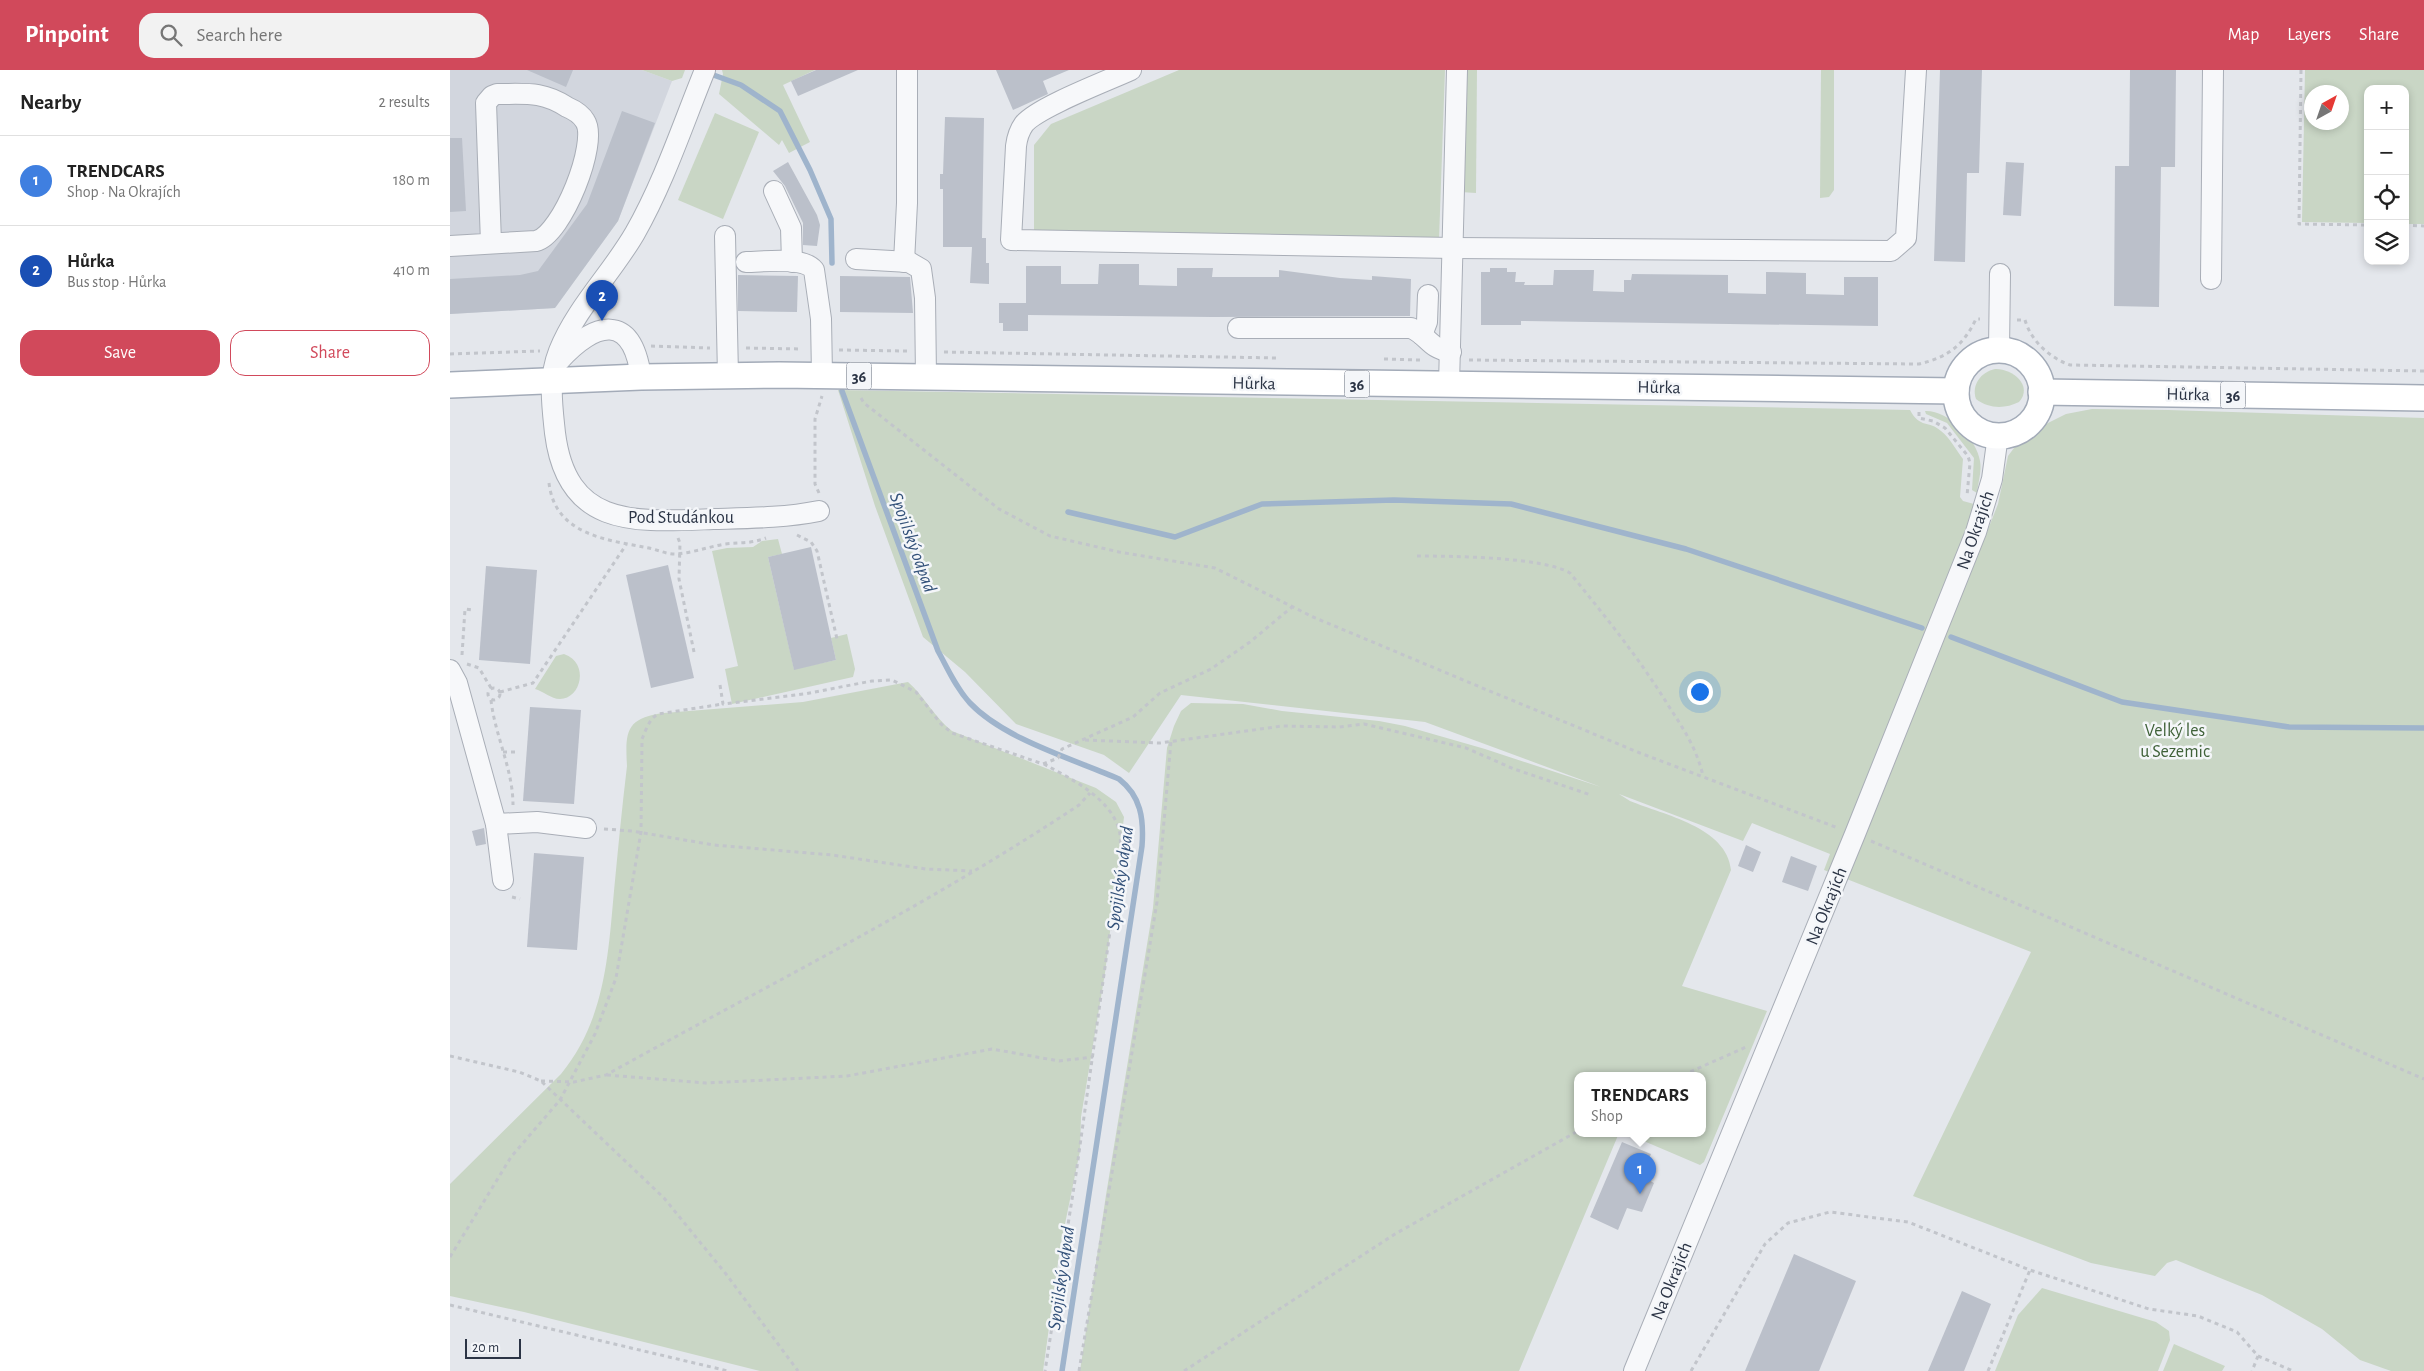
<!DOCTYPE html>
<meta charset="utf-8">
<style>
body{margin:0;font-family:"Alegreya Sans",sans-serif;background:#f2f2f2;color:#222}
.controls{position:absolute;right:15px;top:15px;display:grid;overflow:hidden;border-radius:10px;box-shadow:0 2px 8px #0003}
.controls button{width:45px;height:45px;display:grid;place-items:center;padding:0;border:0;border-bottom:1px solid #e0e0e0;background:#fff;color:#222;font:25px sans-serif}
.compass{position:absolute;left:1854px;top:15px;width:45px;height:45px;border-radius:50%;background:#fff;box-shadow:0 2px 8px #0003;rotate:40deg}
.scale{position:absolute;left:15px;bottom:12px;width:56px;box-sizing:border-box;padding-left:5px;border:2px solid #2b3445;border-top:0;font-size:14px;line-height:18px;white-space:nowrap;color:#2b3445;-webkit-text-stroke:4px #f4f6f9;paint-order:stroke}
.you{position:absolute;left:1249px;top:621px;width:18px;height:18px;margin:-12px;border:4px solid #fff;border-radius:50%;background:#1a73e8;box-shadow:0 0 0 8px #1a73e833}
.badge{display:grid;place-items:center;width:32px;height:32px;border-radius:50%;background:#d1495b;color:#fff;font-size:16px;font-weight:700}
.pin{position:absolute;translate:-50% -41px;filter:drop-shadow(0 1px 2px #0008)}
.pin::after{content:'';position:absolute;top:26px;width:18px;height:15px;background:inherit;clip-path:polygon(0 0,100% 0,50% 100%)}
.popup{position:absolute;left:1124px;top:1002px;width:132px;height:65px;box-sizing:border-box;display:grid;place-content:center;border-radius:10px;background:#fff;filter:drop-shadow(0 1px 4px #0005);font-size:16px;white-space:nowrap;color:#767676}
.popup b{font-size:19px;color:#222}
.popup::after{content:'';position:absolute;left:50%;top:100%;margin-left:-10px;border:10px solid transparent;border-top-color:#fff}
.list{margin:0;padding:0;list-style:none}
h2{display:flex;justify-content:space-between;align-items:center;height:65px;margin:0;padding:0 20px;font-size:21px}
h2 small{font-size:16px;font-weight:400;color:#767676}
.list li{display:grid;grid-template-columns:32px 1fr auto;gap:15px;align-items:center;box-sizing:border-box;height:90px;padding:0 20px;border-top:1px solid #e0e0e0}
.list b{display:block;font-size:19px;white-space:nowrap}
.list p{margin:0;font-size:16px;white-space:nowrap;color:#767676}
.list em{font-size:16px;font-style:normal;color:#767676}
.actions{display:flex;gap:10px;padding:15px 20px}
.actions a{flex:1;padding:11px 0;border:1px solid #d1495b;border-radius:15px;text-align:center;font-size:18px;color:#d1495b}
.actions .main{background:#d1495b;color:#fff}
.icon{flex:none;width:28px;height:28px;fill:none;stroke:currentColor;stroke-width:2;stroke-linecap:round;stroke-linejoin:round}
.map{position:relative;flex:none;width:1974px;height:1301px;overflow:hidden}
header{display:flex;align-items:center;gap:30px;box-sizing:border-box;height:70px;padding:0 25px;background:#d1495b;color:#fff}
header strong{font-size:24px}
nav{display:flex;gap:28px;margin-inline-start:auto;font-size:18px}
.search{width:350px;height:45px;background:#f2f2f2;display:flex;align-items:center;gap:12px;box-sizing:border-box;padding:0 18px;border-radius:15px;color:#767676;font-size:19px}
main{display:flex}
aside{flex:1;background:#fff}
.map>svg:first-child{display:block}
.built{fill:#d2d6de}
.green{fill:#c9d6c5;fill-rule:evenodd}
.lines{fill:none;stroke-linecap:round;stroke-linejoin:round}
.stream{stroke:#9fb4cc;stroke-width:5.5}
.building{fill:#bbc0ca}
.minor-casing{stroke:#a9aeb7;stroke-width:22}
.major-casing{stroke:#a3abb8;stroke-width:28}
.path{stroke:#c2c5cb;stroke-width:3;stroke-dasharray:4 4;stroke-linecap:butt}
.minor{stroke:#f7f8fa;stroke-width:20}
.major{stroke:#fff;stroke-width:25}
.labels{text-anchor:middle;stroke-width:5;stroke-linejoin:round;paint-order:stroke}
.shield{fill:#f4f6f9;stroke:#676e7b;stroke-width:1}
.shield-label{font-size:16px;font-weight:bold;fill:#2b3445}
.street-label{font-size:18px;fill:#2b3445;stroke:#f4f6f9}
.park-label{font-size:18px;fill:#3f6138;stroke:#f4f6f9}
.water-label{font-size:19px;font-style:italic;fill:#34527a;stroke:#f4f6f9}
</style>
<header>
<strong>Pinpoint</strong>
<div class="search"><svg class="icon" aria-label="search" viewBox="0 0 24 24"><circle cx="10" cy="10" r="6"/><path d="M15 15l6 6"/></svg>Search here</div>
<nav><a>Map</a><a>Layers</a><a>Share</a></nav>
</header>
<main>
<aside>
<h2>Nearby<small>2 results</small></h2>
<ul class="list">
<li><span class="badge" style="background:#3f7fe0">1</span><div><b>TRENDCARS</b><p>Shop · Na Okrajích</p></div><em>180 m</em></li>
<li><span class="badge" style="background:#1a4fb4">2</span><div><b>Hůrka</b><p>Bus stop · Hůrka</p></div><em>410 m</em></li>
</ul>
<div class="actions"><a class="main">Save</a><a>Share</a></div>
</aside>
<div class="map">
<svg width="1974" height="1301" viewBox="0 0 1974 1301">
<rect width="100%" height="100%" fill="#e4e7ec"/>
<path class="built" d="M0 0H192L222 11 168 151 105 238 0 244Z"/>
<g class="green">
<path d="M192 0H235L232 8 222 11Z"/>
<path d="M272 0H365L333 15 360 72 339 83 332 70 329 75 269 24 273 4Z"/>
<path d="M729 0H995L989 170 584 160V75L601 54Z"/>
<path d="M1012 0H1027L1026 123 1010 122Z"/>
<path d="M1371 0H1384V120L1379 127 1370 128Z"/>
<path d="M1855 0H1974V154H1955V19H1918V153L1852 152ZM1862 22H1892V52H1862Z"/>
<path d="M265 43 309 62 273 149 228 130Z"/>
<path d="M1545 299C1561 298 1584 315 1569 332 1555 339 1539 339 1526 329 1521 315 1531 302 1545 299Z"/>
<path d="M388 320 1460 340C1470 359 1479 350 1491 361 1500 368 1506 380 1513 389L1510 427 1513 431 1524 434 1503 504 1518 510 1548 434 1558 386 1564 378 1588 358 1616 344 1642 339 1718 340 1974 348V1301H1941L1910 1290 1872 1259 1812 1225 1726 1190 1717 1193 1705 1206 1641 1193 1463 1126 1581 882 1374 800 1380 784 1302 753 1293 771 1169 724 1180 731C1214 745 1277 757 1281 800L1232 916 1317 941 1254 1092 1250 1095 1175 1063H1252V1005H1128V1063H1169L1069 1301H630L656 1125 703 838 717 678 724 656 731 641 741 633 793 634 832 641 929 651 955 656 1035 679 1151 717 975 652 731 625 679 703 654 685 566 654 515 602 473 567 425 436Z"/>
<path d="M1475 341C1498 340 1527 369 1530 391 1532 401 1528 413 1527 423L1522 420 1524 388 1497 353 1476 344Z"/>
<path d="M328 469 332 484 318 487 344 599 386 590 381 568 397 564 405 599 403 607 282 634 275 599 288 596 262 481 277 478 303 477 312 471Z"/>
<path d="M114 584C140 593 131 629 110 629 101 629 93 621 85 619L106 586Z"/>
<path d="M458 612C475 627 484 647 502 661L646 718 666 732 674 747 655 903 631 1047 630 1081 610 1178 593 1301H310L74 1242 0 1226V1114L111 1004C155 950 158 887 164 821 168 779 172 737 177 696 175 661 176 648 214 643L353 632Z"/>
<path d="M1592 1218 1706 1252 1719 1261 1720 1270 1708 1301H1545L1568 1245Z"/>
<path d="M1724 1274 1775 1296 1772 1301H1713Z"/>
</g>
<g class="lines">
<g class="stream">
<path d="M258 3 291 15 330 41 360 100 381 149 382 193"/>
<path d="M392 321 488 581C498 599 506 618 520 633 554 669 623 689 669 709 691 726 694 749 692 776L612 1301"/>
<path d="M618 442 725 467 812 434 944 430 1061 434 1236 479 1472 558"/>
<path d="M1501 567 1672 632 1839 657 1974 658"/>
</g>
</g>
<g class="building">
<path d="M77 0H123L116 17Z"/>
<path d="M366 0H408L348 26 341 11Z"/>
<path d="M546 0H619L593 11 598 24 563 40Z"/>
<path d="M1490 0H1532L1529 103H1517L1515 192 1484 191Z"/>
<path d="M1680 0H1726L1725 97H1711L1709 237 1664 236 1665 96H1679Z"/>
<path d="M172 41 205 53 168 151 105 238 0 244V209L70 205 88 201 137 134Z"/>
<path d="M495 47 534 48 532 168H536V193H539V214L520 213 522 177H493V119H490V104H493Z"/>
<path d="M0 68H12L16 141 0 142Z"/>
<path d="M338 92 367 145 370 155 367 176 353 175V153L335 116 323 101Z"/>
<path d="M1556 92 1574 93 1571 146 1553 145Z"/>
<path d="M649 194H689V215L727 216V198H763L762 207H829V200L890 208 922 210V206L961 209 960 246 762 247 578 245V261H553V253H549V233H576V196H611V214H648Z"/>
<path d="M1040 198H1057V202H1066L1065 212H1075L1074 215H1103L1104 200H1144L1143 221 1174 222V210H1181L1182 204 1278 205V223L1316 224V202L1356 203V224L1394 225V207H1428V256L1071 251V255H1031V202H1040Z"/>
<path d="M288 205 348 206 347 242 288 241Z"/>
<path d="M390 206 460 207 463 243 390 242Z"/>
<path d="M361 477 386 590 344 600 318 487Z"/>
<path d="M218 495 244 608 201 618 176 505Z"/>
<path d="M36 496 87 500 80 594 29 590Z"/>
<path d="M80 637 131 640 124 734 73 731Z"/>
<path d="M34 758 36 774 26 776 22 761Z"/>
<path d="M1296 775 1311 782 1303 802 1288 796Z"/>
<path d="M84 783 134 787 127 880 77 877Z"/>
<path d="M1341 786 1367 796 1358 821 1332 812Z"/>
<path d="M1172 1072 1201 1084 1191 1106 1204 1113 1192 1142 1177 1138 1168 1160 1140 1147Z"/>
<path d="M1344 1184 1406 1211 1369 1301H1295Z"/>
<path d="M1512 1221 1541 1234 1514 1301H1478Z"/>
</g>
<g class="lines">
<defs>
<g id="minor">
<path d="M255 0C233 54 214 112 185 163 162 203 126 238 109 281 98 309 102 334 105 363 117 459 186 452 263 449 299 448 334 448 369 441"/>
<path d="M681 0C657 11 588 37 574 54 569 61 567 68 566 76L561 170 1003 178 1441 181 1456 168 1466 0"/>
<path d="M324 121 341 158 342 192"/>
<path d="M275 166 278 305"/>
<path d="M0 176 86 171C112 165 149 72 135 51 131 44 124 40 117 37 92 21 76 24 47 24L42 26 36 33 41 173"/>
<path d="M406 189 459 192 471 199 475 228 476 307"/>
<path d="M296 192C314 192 353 186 364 200L371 249 372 305"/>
<path d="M454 192 457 133V0"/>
<path d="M1761 209 1763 0"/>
<path d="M788 258H961C979 266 978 278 1001 282"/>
<path d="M972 265 977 252 978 225"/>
<path d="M1549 280 1550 204"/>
<path d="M109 291C145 251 182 242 191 307"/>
<path d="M999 315 1007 0"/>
<path d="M0 600 7 613 46 754 53 810"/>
<path d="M46 754 87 752 136 758"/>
<path d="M1184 1301 1405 764 1526 462 1542 409 1548 365"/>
</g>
<g id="major">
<circle cx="1549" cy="323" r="43"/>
<path d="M0 315 191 307 329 305 1506 321"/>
<path d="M1591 322 1974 328"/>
</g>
</defs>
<use href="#minor" class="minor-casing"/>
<use href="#major" class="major-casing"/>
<g class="path">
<path d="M1851 0 1849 154 1918 155"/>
<path d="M1955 155 1974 156"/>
<path d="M1567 250H1575C1581 271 1600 288 1620 295L1974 301"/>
<path d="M201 276 260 278"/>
<path d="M296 278 352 279"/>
<path d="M389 280 457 281"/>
<path d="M494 282 827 288"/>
<path d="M0 284 90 281"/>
<path d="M934 289 970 290"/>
<path d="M1019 290 1469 294C1498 287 1513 276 1526 249H1530"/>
<path d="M411 328 414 333 549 439 600 466 669 482 765 498 863 547 1030 617 1190 683 1388 758"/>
<path d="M1469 342V348L1483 351 1495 358 1518 386 1520 393 1517 426"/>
<path d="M99 413C105 465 157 470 199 478 208 480 216 484 225 484 242 483 258 477 275 474 290 472 301 474 316 468"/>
<path d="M369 423 365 414V349L372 326"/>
<path d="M347 465 361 472 367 481 387 569"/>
<path d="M228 468 230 473 229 509 244 582"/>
<path d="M967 486C1001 486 1094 487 1120 503 1155 546 1189 588 1218 635 1233 658 1247 679 1253 706"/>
<path d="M12 585 15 539 23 540"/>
<path d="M17 594 29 598 41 618"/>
<path d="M270 615 273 634 354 624 422 611 442 610 466 622 491 654 502 663 593 694 608 688 612 679 683 647 710 623 761 599 800 572 842 537"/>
<circle cx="44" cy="624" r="6"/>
<path d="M50 622 83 613 176 475"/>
<path d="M41 630C45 666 63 699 63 735"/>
<path d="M635 670 710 673 832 656 889 657 914 654 1016 678 1064 699 1141 725"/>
<path d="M53 682H66"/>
<path d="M594 694C621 709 659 727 669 759 671 766 670 775 671 783L626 1104 595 1301"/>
<path d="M154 759 182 761 264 775 382 785 476 799 522 801"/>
<path d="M1421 771 1974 1009"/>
<path d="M62 827 70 829"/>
<path d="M0 986 69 1002 91 1011 214 1128 276 1204 348 1301"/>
<path d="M157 1005 256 1013 397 1006 542 979 609 991 643 987"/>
<path d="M1233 1005 1296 977"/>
<path d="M91 1011 124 1012 156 1005C314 917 479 835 629 735L640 723"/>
<path d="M0 1187 61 1087 110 1030 145 964 166 908 191 762 192 669C196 660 199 649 208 644L273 634"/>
<path d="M0 1235 278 1301"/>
<path d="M1808 1286 1843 1301"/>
<path d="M629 1301 707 832 721 671"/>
<path d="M734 1301 945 1164 1128 1061"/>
<path d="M1241 1301 1315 1174 1338 1153 1380 1142 1458 1152 1580 1200 1699 1239 1748 1246 1787 1262 1808 1286 1802 1301"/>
<path d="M1538 1301 1580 1200"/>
</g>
<use href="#minor" class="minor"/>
<use href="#major" class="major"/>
</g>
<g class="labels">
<g class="shield">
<rect x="396.5" y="292.5" width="25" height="27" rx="4"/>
<rect x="894.5" y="300.5" width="25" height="27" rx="4"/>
<rect x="1770.5" y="311.5" width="25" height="27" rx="4"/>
</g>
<g class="shield-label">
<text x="409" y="312">36</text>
<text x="907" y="320">36</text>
<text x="1783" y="331">36</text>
</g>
<g class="street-label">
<text transform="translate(804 313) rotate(1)" y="6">Hůrka</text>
<text transform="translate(1209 317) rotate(1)" y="6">Hůrka</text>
<text transform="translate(1738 324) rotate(1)" y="6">Hůrka</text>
<text x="231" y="453">Pod Studánkou</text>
<text transform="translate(1525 460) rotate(-71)" y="6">Na Okrajích</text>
<text transform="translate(1376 836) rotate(-68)" y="6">Na Okrajích</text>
<text transform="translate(1221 1211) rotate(-68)" y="6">Na Okrajích</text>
</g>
<g class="park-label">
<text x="1725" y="666">Velký les<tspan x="1725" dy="21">u Sezemic</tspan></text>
</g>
<g class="water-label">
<text transform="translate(464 472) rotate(70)" y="7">Spojilský odpad</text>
<text transform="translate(669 808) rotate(-82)" y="7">Spojilský odpad</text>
<text transform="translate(610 1208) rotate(-82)" y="7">Spojilský odpad</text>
</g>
</g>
</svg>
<div class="controls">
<button>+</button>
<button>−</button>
<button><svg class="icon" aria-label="locate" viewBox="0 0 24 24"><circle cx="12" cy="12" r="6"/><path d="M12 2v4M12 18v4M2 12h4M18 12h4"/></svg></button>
<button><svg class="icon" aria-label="layers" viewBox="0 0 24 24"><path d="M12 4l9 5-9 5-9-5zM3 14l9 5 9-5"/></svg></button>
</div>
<svg class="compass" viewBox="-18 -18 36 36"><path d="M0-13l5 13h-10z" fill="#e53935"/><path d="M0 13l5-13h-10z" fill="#767676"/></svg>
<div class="scale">20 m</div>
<div class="you"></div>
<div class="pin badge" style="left:1190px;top:1124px;background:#3f7fe0">1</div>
<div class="popup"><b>TRENDCARS</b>Shop</div>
<div class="pin badge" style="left:152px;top:251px;background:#1a4fb4">2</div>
</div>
</main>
